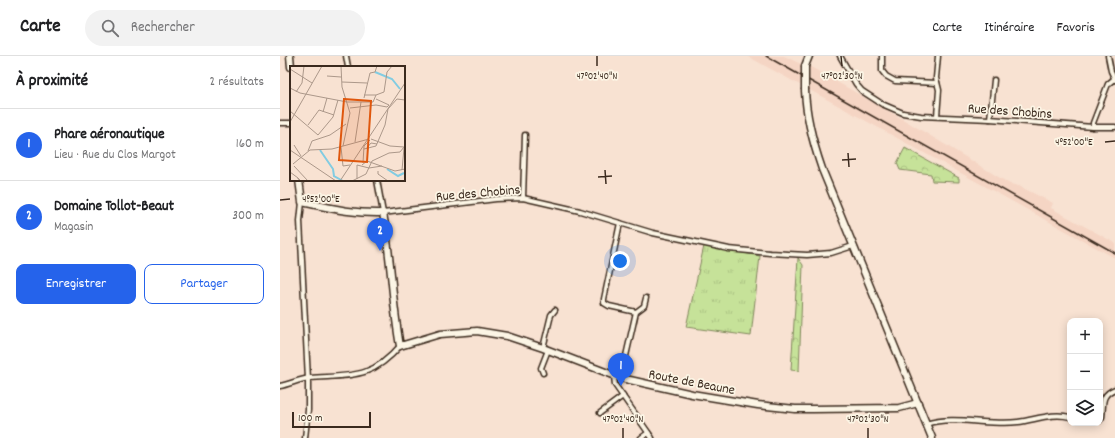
<!DOCTYPE html>
<html lang="fr">
<meta charset="utf-8">
<style>
body{margin:0;font-family:Dekko,sans-serif;background:#f2f2f2;color:#202124}
.controls{position:absolute;right:12px;bottom:12px;display:grid;overflow:hidden;border-radius:8px;box-shadow:0 2px 10px #0003}
.controls button{width:36px;height:36px;display:grid;place-items:center;padding:0;border:0;border-bottom:1px solid #e0e0e0;background:#fff;color:#202124;font:20px sans-serif}
.scale{position:absolute;left:12px;bottom:10px;width:79px;box-sizing:border-box;padding-left:4px;border:2px solid #3b2a1e;border-top:0;font-size:11px;line-height:14px;white-space:nowrap;color:#3b2a1e;-webkit-text-stroke:3px #fcf5e5;paint-order:stroke}
.you{position:absolute;left:340px;top:205px;width:14px;height:14px;margin:-10px;border:3px solid #fff;border-radius:50%;background:#1a73e8;box-shadow:0 0 0 6px #1a73e833}
.badge{display:grid;place-items:center;width:26px;height:26px;border-radius:50%;background:#2563eb;color:#fff;font-size:13px;font-weight:700}
.pin{position:absolute;translate:-50% -33px;filter:drop-shadow(0 1px 2px #0008)}
.pin::after{content:'';position:absolute;top:21px;width:14px;height:12px;background:inherit;clip-path:polygon(0 0,100% 0,50% 100%)}
.list{margin:0;padding:0;list-style:none}
h2{display:flex;justify-content:space-between;align-items:center;height:52px;margin:0;padding:0 16px;font-size:17px}
h2 small{font-size:13px;font-weight:400;color:#757577}
.list li{display:grid;grid-template-columns:26px 1fr auto;gap:12px;align-items:center;box-sizing:border-box;height:72px;padding:0 16px;border-top:1px solid #e0e0e0}
.list b{display:block;font-size:15px;white-space:nowrap}
.list p{margin:0;font-size:13px;white-space:nowrap;color:#757577}
.list em{font-size:13px;font-style:normal;color:#757577}
.actions{display:flex;gap:8px;padding:12px 16px}
.actions a{flex:1;padding:9px 0;border:1px solid #2563eb;border-radius:8px;text-align:center;font-size:14px;color:#2563eb}
.actions .main{background:#2563eb;color:#fff}
.icon{flex:none;width:22px;height:22px;fill:none;stroke:currentColor;stroke-width:2;stroke-linecap:round;stroke-linejoin:round}
.map{position:relative;flex:none;width:835px;height:382px;overflow:hidden}
header{display:flex;align-items:center;gap:24px;box-sizing:border-box;height:56px;padding:0 20px;background:#fff;border-bottom:1px solid #e0e0e0}
header strong{font-size:19px}
nav{display:flex;gap:22px;margin-inline-start:auto;font-size:14px}
.search{width:280px;height:36px;background:#f2f2f2;display:flex;align-items:center;gap:10px;box-sizing:border-box;padding:0 14px;border-radius:22px;color:#757577;font-size:15px}
main{display:flex}
aside{flex:1;background:#fff}
.map>svg:first-child{display:block}
.built{fill:#f5d5c4}
.grass{fill:url(#grass-tufts);stroke:#80865c}
.forest{fill:url(#forest-crowns);stroke:#80865c}
.lines{fill:none;stroke-linecap:round;stroke-linejoin:round}
.street-casing{stroke:#3b2a1e;stroke-width:7}
.secondary-casing{stroke:#3b2a1e;stroke-width:9}
.street{stroke:#fcf5e5;stroke-width:4}
.secondary{stroke:#fcf5e5;stroke-width:6}
.rail{stroke:#3b2a1e;stroke-width:1.5}
.secondary-bridge-casing{stroke:#3b2a1e;stroke-width:9;stroke-linecap:butt}
.secondary-bridge{stroke:#fcf5e5;stroke-width:6}
.ticks{fill:none;stroke:#3b2a1e;stroke-width:1.5}
.labels{text-anchor:middle;stroke-width:3.5;stroke-linejoin:round;paint-order:stroke}
.street-label{font-size:14px;fill:#3b2a1e;stroke:#fcf5e5}
.inset-river{fill:none;stroke:#82cce2;stroke-width:2}
.inset-road{fill:none;stroke:#ac988a;stroke-width:1}
.view{fill:#df570d;fill-opacity:0.15;stroke:#df570d;stroke-width:2}
.inset-edge{fill:none;stroke:#3b2a1e;stroke-width:2}
.ticks-label{font-size:10px;text-anchor:middle;fill:#3b2a1e;stroke:#fcf5e5;stroke-width:3.5;stroke-linejoin:round;paint-order:stroke}
</style>
<header>
<strong>Carte</strong>
<div class="search"><svg class="icon" aria-label="search" viewBox="0 0 24 24"><circle cx="10" cy="10" r="6"/><path d="M15 15l6 6"/></svg>Rechercher</div>
<nav><a>Carte</a><a>Itinéraire</a><a>Favoris</a></nav>
</header>
<main>
<aside>
<h2>À proximité<small>2 résultats</small></h2>
<ul class="list">
<li><span class="badge">1</span><div><b>Phare aéronautique</b><p>Lieu · Rue du Clos Margot</p></div><em>160 m</em></li>
<li><span class="badge">2</span><div><b>Domaine Tollot-Beaut</b><p>Magasin</p></div><em>300 m</em></li>
</ul>
<div class="actions"><a class="main">Enregistrer</a><a>Partager</a></div>
</aside>
<div class="map">
<svg width="835" height="382" viewBox="0 0 835 382">
<defs>
<pattern id="grass-tufts" width="24" height="20" patternUnits="userSpaceOnUse"><rect width="24" height="20" fill="#c6e299"/><path d="M3 7l-1-3M5 7V3M7 7l1-3M15 17l-1-3M17 17v-4M19 17l1-3" fill="none" stroke="#abc283"/></pattern>
<pattern id="forest-crowns" width="20" height="18" patternUnits="userSpaceOnUse"><rect width="20" height="18" fill="#c6e299"/><path d="M2 6a3 3 0 1 1 6 0M12 15a3 3 0 1 1 6 0" fill="none" stroke="#abc283"/></pattern>
</defs>
<rect width="100%" height="100%" fill="#f8e2d2"/>
<filter id="ink" filterUnits="userSpaceOnUse"><feTurbulence type="fractalNoise" baseFrequency=".025" numOctaves="2"/><feDisplacementMap in="SourceGraphic" scale="8" xChannelSelector="R" yChannelSelector="G"/><feConvolveMatrix kernelMatrix="1 2 1 2 8 2 1 2 1" color-interpolation-filters="sRGB"/></filter>
<g filter="url(#ink)">
<g class="built">
<path d="M467 0H504L521 8 520 29Z"/>
<path d="M529 10 626 65 730 128 739 130 773 147 771 152 835 187V202L528 33Z"/>
</g>
<path class="grass" d="M424 190 480 200 471 280 406 271Z"/>
<g class="forest">
<path d="M625 92 679 122V126L652 125 651 118 620 114 617 107Z"/>
<path d="M518 202 523 209 519 315 511 314Z"/>
</g>
<g class="lines">
<defs>
<g id="street">
<path d="M66 0 68 11"/>
<path d="M560 0 576 28 582 35 602 48 623 57 641 60 710 63 813 71H835"/>
<path d="M602 0V15L606 20 615 25 657 27"/>
<path d="M828 0 831 15 835 24"/>
<path d="M657 60 659 34 656 22 658 0"/>
<path d="M710 63 714 24"/>
<path d="M0 67H11"/>
<path d="M813 71V67L828 28 834 23"/>
<path d="M97 124 103 157 216 143 243 142 300 155 373 177 449 193 490 197 527 199 551 197 573 190"/>
<path d="M243 142 245 79"/>
<path d="M22 146 20 165 28 323V354L25 382"/>
<path d="M340 167 324 243V247L329 250 356 256 341 322"/>
<path d="M356 256 364 250 366 242"/>
<path d="M263 292 271 259 275 254"/>
<path d="M263 317 261 312 268 294"/>
<path d="M334 320 335 329 372 382"/>
<path d="M0 330C10 328 20 323 30 322 69 319 91 324 120 290"/>
<path d="M320 357 343 340"/>
<path d="M820 364 822 361C824 348 820 339 835 333"/>
<path d="M646 368C674 359 710 370 738 366 755 364 773 356 790 361"/>
<path d="M361 382 368 377"/>
</g>
<g id="secondary">
<path d="M10 0 11 11"/>
<path d="M525 10 529 0"/>
<path d="M525 34C526 62 533 87 542 113L652 382"/>
<path d="M19 124 22 146C50 152 74 158 103 157 111 201 112 246 120 290L160 278 197 275 227 280 263 292 341 322 412 338 478 349 515 353H533L619 352 638 347"/>
</g>
</defs>
<use href="#street" class="street-casing"/>
<use href="#secondary" class="secondary-casing"/>
<use href="#street" class="street"/>
<use href="#secondary" class="secondary"/>
<path class="rail" d="M486 0 835 197"/>
<defs>
<path id="secondary-bridge" d="M525 10V34"/>
</defs>
<use href="#secondary-bridge" class="secondary-bridge-casing"/>
<use href="#secondary-bridge" class="secondary-bridge"/>
</g>
</g>
<path class="ticks" d="M317 0V10M561 0 562 10M825 86 835 85M568 97 569 111M562 104 576 103M325 114 326 128M318 121 332 120M0 144 10 143M343 372V382M588 372V382"/>
<g class="labels">
<g class="street-label">
<text transform="translate(730 54) rotate(4)" y="5">Rue des Chobins</text>
<text transform="translate(198 136) rotate(-5)" y="5">Rue des Chobins</text>
<text transform="translate(412 325) rotate(11)" y="5">Route de Beaune</text>
</g>
</g>
<g transform="translate(10 10)">
<rect width="115" height="115" fill="#f8e2d2"/>
<path class="inset-river" d="M85 6 102 13 110 23M30 84 43 103 44 110 53 115M97 103 108 110 114 107"/>
<path class="inset-road" d="M51 0 52 21 60 47 53 80M0 3 22 17M37 10 51 11M52 16 77 17M0 22 10 27 57 36H83L86 29M6 26 12 17 14 0M74 29H86L94 26 97 6 102 0M74 32 80 7 85 6 87 0M60 42 86 39 97 41 99 39 86 33M0 45 28 69 43 51 48 34M33 46 37 32M0 56 32 0M18 59 29 44 44 49M81 73 100 80 114 81M65 76 71 36M4 79 11 90M51 81 53 100 60 99M74 83 86 80 95 59 98 43 107 33 115 34M76 83 81 77 87 78M0 84 46 115M18 85 22 75 40 69 56 58M73 97 74 80 80 74M3 98 20 84 42 83 79 73M72 99 77 95 105 105 115 103M4 100 18 115M79 102 92 100M112 104 114 82M88 105V108L98 115M0 106 8 112 10 114 8 113V112M67 113V99L79 102M50 115 115 17M62 115 76 108 82 95 99 87 110 86 114 81"/>
<path class="view" d="M54 33 81 35 77 96 49 94Z"/>
<rect width="115" height="115" class="inset-edge"/>
</g>
<g class="ticks-label">
<text x="317" y="23">47°02'40"N</text>
<text x="562" y="23">47°02'30"N</text>
<text x="794" y="89">4°52'00"E</text>
<text x="41" y="146">4°52'00"E</text>
<text x="343" y="366">47°02'40"N</text>
<text x="588" y="366">47°02'30"N</text>
</g>
</svg>
<div class="controls">
<button>+</button>
<button>−</button>
<button><svg class="icon" aria-label="layers" viewBox="0 0 24 24"><path d="M12 4l9 5-9 5-9-5zM3 14l9 5 9-5"/></svg></button>
</div>
<div class="scale">100 m</div>
<div class="you"></div>
<div class="pin badge" style="left:341px;top:330px">1</div>
<div class="pin badge" style="left:100px;top:195px">2</div>
</div>
</main>
